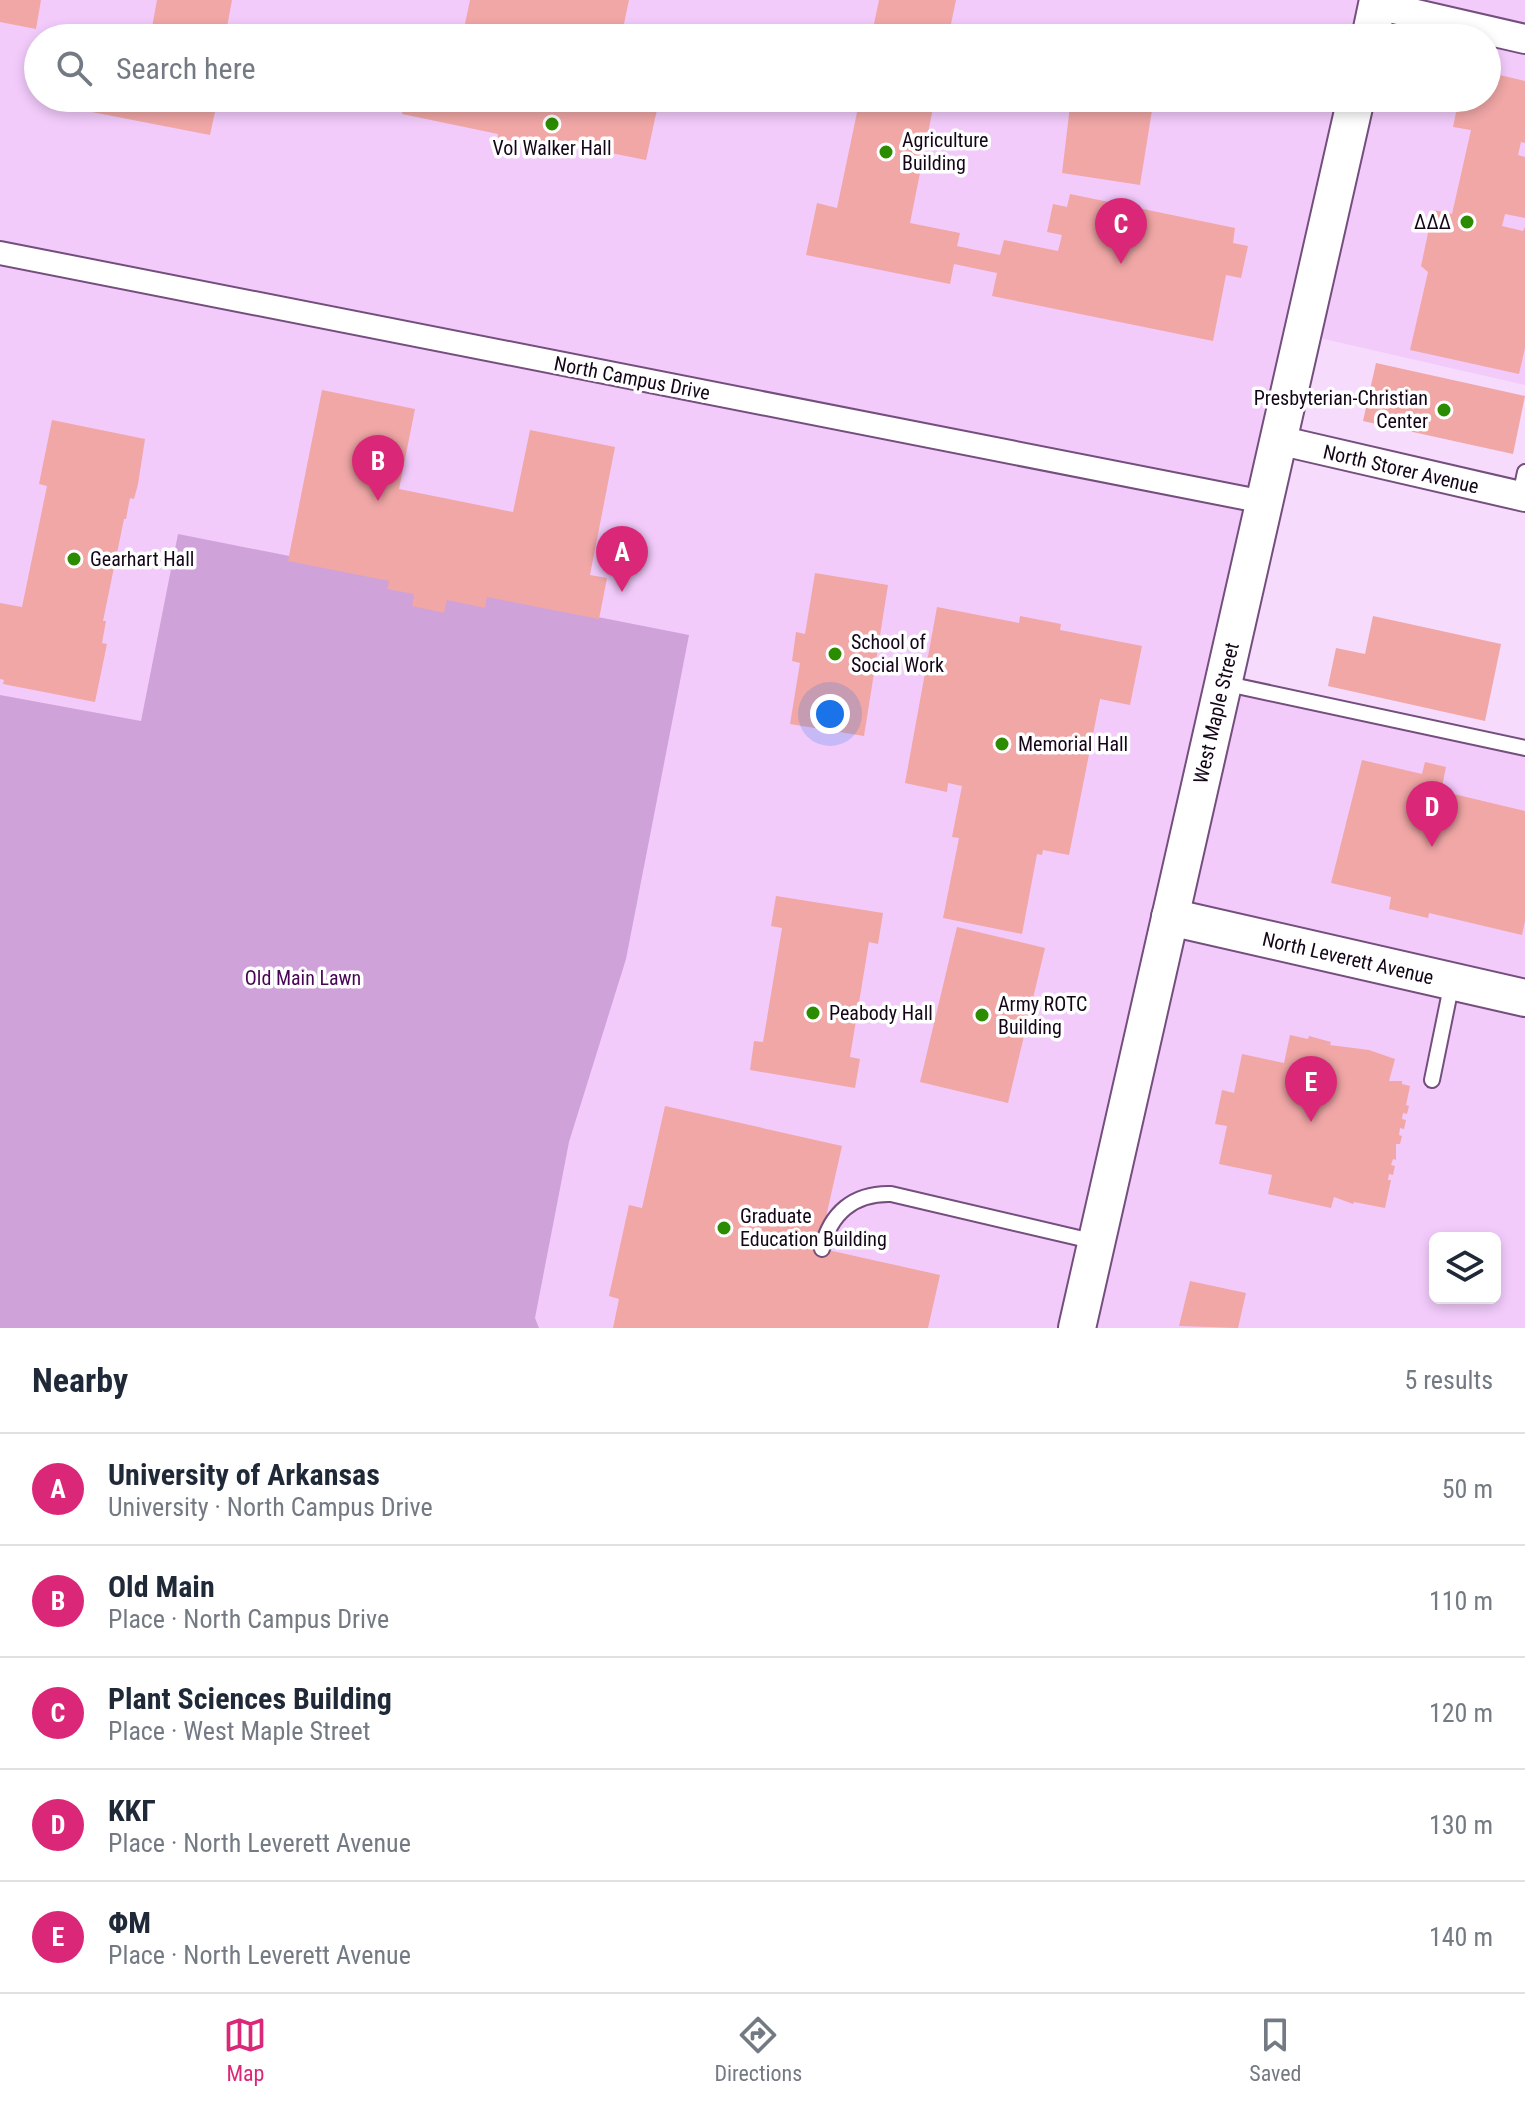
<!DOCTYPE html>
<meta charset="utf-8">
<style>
body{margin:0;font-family:"Roboto Condensed",sans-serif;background:#f6f6f7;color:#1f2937}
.controls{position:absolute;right:24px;bottom:24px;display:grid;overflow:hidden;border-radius:12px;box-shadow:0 4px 12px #0003}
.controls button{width:72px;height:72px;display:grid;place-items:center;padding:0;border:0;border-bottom:2px solid #e0e1e3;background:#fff;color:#1f2937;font:40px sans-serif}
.you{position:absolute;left:830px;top:714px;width:28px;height:28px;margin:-20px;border:6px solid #fff;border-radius:50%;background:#1a73e8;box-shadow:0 0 0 12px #1a73e833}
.badge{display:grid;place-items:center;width:52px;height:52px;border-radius:50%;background:#db2777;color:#fff;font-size:26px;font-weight:700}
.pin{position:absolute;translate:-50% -66px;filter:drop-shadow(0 2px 4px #0008)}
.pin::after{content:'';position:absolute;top:42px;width:28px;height:24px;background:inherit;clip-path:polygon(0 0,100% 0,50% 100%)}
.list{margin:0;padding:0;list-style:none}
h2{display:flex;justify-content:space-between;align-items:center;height:104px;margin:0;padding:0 32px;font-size:34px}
h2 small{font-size:26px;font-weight:400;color:#747a83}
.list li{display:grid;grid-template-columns:52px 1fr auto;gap:24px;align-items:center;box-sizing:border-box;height:112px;padding:0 32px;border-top:2px solid #e0e1e3}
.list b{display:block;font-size:30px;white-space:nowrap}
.list p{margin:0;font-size:26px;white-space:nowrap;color:#747a83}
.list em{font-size:26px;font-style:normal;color:#747a83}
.icon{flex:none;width:44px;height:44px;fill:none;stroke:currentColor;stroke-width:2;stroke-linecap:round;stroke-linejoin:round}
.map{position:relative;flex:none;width:1525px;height:1328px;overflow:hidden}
.search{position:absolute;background:#fff;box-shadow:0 4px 12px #0003;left:24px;right:24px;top:24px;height:88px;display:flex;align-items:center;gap:20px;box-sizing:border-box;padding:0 28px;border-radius:44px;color:#747a83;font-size:30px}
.sheet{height:664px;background:#fff}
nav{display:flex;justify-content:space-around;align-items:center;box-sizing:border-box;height:112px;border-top:2px solid #e0e1e3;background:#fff;font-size:22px;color:#747a83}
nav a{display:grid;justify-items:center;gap:4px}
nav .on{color:#db2777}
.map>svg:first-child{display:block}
.built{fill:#f2cbfb;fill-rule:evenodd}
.green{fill:#cfa2da}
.building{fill:#f0a7a6}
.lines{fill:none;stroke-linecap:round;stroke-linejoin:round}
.service-casing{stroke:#744e7d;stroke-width:18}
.pedestrian-casing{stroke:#744e7d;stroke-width:26}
.minor-casing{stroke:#744e7d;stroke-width:32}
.tertiary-casing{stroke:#744e7d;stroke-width:40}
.service{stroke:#fff;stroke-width:14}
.pedestrian{stroke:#fff;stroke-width:22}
.minor{stroke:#fff;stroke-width:28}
.tertiary{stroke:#fff;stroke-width:36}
.poi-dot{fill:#2b8c00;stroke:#fff;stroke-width:3}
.labels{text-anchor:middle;stroke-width:7;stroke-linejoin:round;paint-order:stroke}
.poi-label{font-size:20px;fill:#140618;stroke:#fff;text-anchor:start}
.street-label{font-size:20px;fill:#140618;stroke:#fff}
.park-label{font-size:20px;fill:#480555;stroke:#fff}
</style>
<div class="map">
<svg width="1525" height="1328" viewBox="0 0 1525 1328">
<rect width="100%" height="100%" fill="#f6dbfc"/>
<path class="built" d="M0 0H1525V385L1302 334 1223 682 1525 748V1328H0ZM38 38H1487V98H38ZM1435 1238H1495V1298H1435Z"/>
<path class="green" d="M178 534 689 635 626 959 569 1142 535 1318 539 1328H0V695L141 721Z"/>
<g class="building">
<path d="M0 0H41L36 29 0 22Z"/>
<path d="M157 0H232L225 38H150Z"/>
<path d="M470 0H629L621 38H462Z"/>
<path d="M879 0H956L948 38H871Z"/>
<path d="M1487 72 1525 81V143L1521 142 1518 155 1525 157V218L1505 214 1502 226 1523 231 1525 227V348L1519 374 1410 350 1428 272 1421 266 1433 210 1452 214 1471 130 1453 127 1459 98H1487Z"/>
<path d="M67 98H218L210 135 66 107Z"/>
<path d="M405 98H627L658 105 646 160 550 141 549 149 498 138V134L402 114Z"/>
<path d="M860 98H935L910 223 960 233 957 246 1000 255 1004 240 1058 251 1062 235 1047 232 1053 204 1067 207 1070 194 1235 228 1233 243 1248 246 1241 278 1226 275 1213 341 992 296 997 273 954 264 950 284 806 255 817 203 837 208Z"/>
<path d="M1075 98H1154L1140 185 1062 173 1070 106 1073 107Z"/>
<path d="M1376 363 1525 396 1513 454 1363 421Z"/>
<path d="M322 390 415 409 399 489 513 512 530 430 615 447 590 575 607 578 599 619 487 597 485 608 447 600 444 613 412 606 414 594 387 589 389 581 288 561Z"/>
<path d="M52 420 145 439 138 484 134 499 130 498 126 519H124L103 621H106L102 643 107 644 95 702 3 684 4 680 0 679V603L22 607 47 486 39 484Z"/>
<path d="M815 573 888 585 864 736 790 724 800 663 792 661 796 632 805 634Z"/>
<path d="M937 607 1019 623 1020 616 1061 624 1060 630 1142 646 1130 705 1100 699 1069 855 1043 850 1042 855 1037 854 1022 934 943 918 959 838 952 837 962 786 948 783 947 792 905 783Z"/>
<path d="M1373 616 1501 644 1485 721 1328 686 1336 648 1365 654Z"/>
<path d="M1362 760 1422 774 1425 762 1446 767 1441 791 1525 811V921L1522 935 1429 913 1428 918 1389 909 1391 897 1331 883Z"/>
<path d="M776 896 883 913 878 944 869 942 850 1057 860 1059 855 1088 750 1070 754 1041 763 1042 782 928 771 926Z"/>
<path d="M957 927 1045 948 1008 1103 920 1082Z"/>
<path d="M1290 1035 1308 1039 1309 1036 1331 1042 1330 1045 1369 1050 1395 1059 1389 1081H1402V1084L1410 1086 1406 1105 1409 1106 1407 1114 1403 1113 1402 1119 1406 1120 1404 1129 1400 1128 1399 1135 1402 1136 1400 1144H1396V1160L1393 1159 1391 1165 1395 1166 1393 1175 1389 1174 1388 1180H1391L1385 1208 1354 1202 1353 1204 1334 1197 1331 1208 1268 1194 1272 1175 1219 1164 1227 1126 1215 1124 1222 1090 1234 1093 1242 1054 1284 1063Z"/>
<path d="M665 1106 842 1146 819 1248 940 1275 928 1328H613L619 1299 609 1296 629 1205 642 1208Z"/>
<path d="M1190 1281 1246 1293 1238 1328 1179 1326Z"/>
</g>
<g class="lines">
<defs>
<g id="service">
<path d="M1520 496 1525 472"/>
<path d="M1223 683 1525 748"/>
<path d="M1432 1080 1452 982"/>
<path d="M822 1249C830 1213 854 1193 891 1194L1096 1242"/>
</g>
<path id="pedestrian" d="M0 253 1264 502"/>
<g id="minor">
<path d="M1377 5 1525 39"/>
<path d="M1278 440 1525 497"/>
</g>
<g id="tertiary">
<path d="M1370 38 1378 0"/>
<path d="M1170 917 1525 998"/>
<path d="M1077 1328 1356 98"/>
</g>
</defs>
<use href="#service" class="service-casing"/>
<use href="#pedestrian" class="pedestrian-casing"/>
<use href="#minor" class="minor-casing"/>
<use href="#tertiary" class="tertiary-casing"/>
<use href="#service" class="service"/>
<use href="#pedestrian" class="pedestrian"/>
<use href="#minor" class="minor"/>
<use href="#tertiary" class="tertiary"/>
</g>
<g class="poi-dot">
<circle cx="552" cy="124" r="8"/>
<circle cx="886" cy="152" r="8"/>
<circle cx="1467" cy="222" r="8"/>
<circle cx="1444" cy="410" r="8"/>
<circle cx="74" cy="559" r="8"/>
<circle cx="835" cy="654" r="8"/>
<circle cx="1002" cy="744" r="8"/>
<circle cx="813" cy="1013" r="8"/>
<circle cx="982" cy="1015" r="8"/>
<circle cx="724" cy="1228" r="8"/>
</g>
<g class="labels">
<g class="poi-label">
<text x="902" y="147">Agriculture<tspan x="902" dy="23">Building</tspan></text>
<text x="552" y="155" text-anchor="middle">Vol Walker Hall</text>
<text x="1451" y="229" text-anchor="end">ΔΔΔ</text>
<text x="1428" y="405" text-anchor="end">Presbyterian-Christian<tspan x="1428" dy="23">Center</tspan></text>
<text x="90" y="566">Gearhart Hall</text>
<text x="851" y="649">School of<tspan x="851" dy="23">Social Work</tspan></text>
<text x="1018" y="751">Memorial Hall</text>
<text x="998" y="1011">Army ROTC<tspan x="998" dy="23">Building</tspan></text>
<text x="829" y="1020">Peabody Hall</text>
<text x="740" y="1223">Graduate<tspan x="740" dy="23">Education Building</tspan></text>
</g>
<g class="street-label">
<text transform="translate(632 378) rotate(11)" y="7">North Campus Drive</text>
<text transform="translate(1401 469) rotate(13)" y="7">North Storer Avenue</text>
<text transform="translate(1216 713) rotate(-77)" y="7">West Maple Street</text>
<text transform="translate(1348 958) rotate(13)" y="7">North Leverett Avenue</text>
</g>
<g class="park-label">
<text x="303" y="985">Old Main Lawn</text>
</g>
</g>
</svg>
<div class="controls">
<button><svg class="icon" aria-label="layers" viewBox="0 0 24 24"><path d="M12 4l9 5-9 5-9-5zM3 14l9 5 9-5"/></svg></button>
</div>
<div class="you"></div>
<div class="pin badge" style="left:622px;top:592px">A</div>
<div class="pin badge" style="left:378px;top:501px">B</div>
<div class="pin badge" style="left:1121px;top:264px">C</div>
<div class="pin badge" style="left:1432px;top:847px">D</div>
<div class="pin badge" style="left:1311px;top:1122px">E</div>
<div class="search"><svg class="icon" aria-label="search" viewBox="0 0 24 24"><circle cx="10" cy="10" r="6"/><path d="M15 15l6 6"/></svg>Search here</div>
</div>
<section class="sheet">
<h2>Nearby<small>5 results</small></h2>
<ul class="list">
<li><span class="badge">A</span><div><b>University of Arkansas</b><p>University · North Campus Drive</p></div><em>50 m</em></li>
<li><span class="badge">B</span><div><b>Old Main</b><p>Place · North Campus Drive</p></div><em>110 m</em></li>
<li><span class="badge">C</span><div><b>Plant Sciences Building</b><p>Place · West Maple Street</p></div><em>120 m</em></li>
<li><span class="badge">D</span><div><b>ΚΚΓ</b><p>Place · North Leverett Avenue</p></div><em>130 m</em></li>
<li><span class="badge">E</span><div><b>ΦΜ</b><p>Place · North Leverett Avenue</p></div><em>140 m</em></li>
</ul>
</section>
<nav>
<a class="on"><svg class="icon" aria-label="map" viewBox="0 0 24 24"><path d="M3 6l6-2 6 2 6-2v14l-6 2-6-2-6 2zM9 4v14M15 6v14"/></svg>Map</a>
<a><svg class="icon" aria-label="directions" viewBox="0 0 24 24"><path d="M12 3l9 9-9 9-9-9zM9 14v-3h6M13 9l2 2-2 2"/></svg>Directions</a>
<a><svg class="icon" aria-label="saved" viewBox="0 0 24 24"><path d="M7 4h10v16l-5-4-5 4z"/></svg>Saved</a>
</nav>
